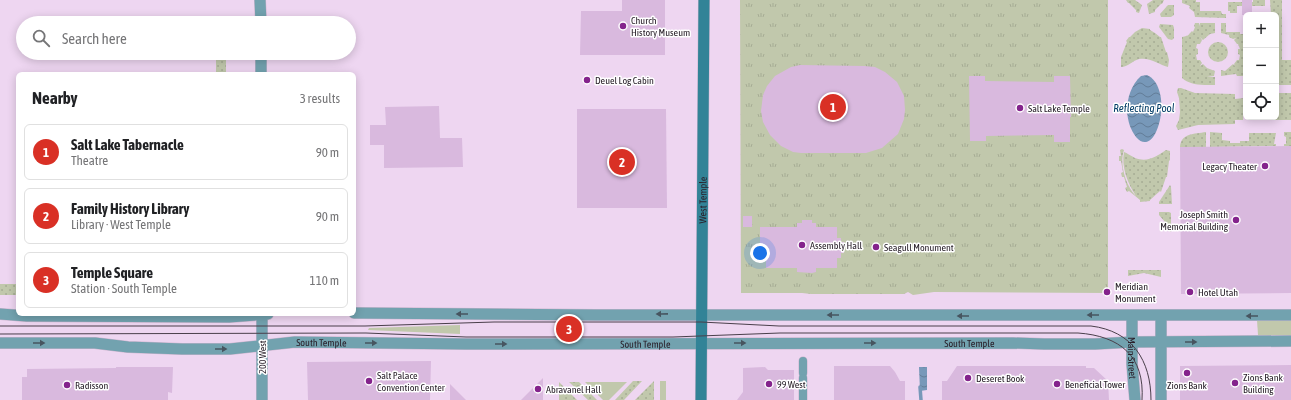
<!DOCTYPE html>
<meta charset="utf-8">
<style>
body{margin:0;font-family:"Asap Condensed",sans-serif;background:#f6f6f6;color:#202124}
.controls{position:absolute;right:12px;top:12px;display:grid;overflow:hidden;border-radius:6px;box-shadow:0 2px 10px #0003}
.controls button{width:36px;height:36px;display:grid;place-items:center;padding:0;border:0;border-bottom:1px solid #e0e0e0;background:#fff;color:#202124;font:20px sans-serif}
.you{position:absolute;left:760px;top:253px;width:14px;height:14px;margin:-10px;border:3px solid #fff;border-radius:50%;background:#1a73e8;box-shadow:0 0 0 6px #1a73e833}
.badge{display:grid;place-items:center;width:26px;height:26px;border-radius:50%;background:#d93025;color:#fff;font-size:13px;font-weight:700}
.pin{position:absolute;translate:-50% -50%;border:2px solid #fff;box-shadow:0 1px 4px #0006}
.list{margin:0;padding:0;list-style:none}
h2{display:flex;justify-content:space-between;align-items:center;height:52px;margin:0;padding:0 16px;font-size:17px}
h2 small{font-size:13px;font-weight:400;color:#757577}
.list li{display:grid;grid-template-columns:26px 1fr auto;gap:12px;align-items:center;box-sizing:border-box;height:56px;margin:0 8px 8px;padding:0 8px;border:1px solid #e0e0e0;border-radius:6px}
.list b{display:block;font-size:15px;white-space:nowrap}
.list p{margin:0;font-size:13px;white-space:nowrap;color:#757577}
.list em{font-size:13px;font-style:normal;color:#757577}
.icon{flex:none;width:22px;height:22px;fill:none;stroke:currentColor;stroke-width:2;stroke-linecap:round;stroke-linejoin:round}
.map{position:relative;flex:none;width:1291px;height:400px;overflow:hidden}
.search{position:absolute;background:#fff;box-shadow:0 2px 10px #0003;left:16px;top:16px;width:340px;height:44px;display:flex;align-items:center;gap:10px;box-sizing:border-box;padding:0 14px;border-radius:22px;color:#757577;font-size:15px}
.panel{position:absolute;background:#fff;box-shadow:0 2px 10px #0003;left:16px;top:72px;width:340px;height:244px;border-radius:6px}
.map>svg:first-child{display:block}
.grass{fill:url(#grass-dots)}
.park{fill:url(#park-tufts)}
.garden{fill:#c1c8ac}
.water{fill:url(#water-waves)}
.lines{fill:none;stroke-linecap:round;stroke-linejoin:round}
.stream{stroke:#7798b9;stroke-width:3.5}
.building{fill:#d9b9de}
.pedestrian-casing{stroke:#cbb5cd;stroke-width:9}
.minor-casing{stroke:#cbb5cd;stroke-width:12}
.tertiary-casing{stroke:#cbb5cd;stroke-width:12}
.secondary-casing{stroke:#cbb5cd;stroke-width:12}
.pedestrian{stroke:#72a2af;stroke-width:8}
.minor{stroke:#72a2af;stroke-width:11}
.tertiary{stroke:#72a2af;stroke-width:11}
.secondary{stroke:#328397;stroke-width:11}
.tram{stroke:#4a3f4b;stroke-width:1}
.oneway{fill:#475560}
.poi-dot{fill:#84238c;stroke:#fff;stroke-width:1.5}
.labels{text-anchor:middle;stroke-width:3;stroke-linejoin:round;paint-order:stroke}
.poi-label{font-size:10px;fill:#2a212b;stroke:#fff;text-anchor:start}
.street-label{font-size:10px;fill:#2a212b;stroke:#fff}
.water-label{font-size:11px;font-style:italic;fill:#033c66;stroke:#fff}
</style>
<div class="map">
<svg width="1291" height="400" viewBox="0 0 1291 400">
<defs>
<pattern id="grass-dots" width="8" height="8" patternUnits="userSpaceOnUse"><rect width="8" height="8" fill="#c1c8ac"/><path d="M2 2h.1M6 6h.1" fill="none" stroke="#a6ac94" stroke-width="1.8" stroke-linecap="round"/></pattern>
<pattern id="park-tufts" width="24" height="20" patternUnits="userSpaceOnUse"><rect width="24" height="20" fill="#c1c8ac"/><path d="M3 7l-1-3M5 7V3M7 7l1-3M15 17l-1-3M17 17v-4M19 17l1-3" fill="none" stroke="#a6ac94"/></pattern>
<pattern id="water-waves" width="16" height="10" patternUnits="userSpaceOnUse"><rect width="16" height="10" fill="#7798b9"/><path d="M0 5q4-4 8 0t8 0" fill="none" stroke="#627c97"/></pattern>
</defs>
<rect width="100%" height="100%" fill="#eed6f1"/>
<g class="grass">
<path d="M1126 0H1135L1142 5 1139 13 1136 12V10L1129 3H1128Z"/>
<path d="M1153 0H1164L1162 4H1161L1155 10V12L1149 14 1147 4Z"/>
<path d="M1182 0H1196V2H1200V11H1221L1222 14H1226V18L1195 17 1194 12 1189 8 1190 6 1182 3Z"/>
<path d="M1253 0H1265V6H1237V13H1230V11H1228V2H1253Z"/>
<path d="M1270 0H1282V60H1291V85H1276V15H1271Z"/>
<path d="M1168 5H1174V15L1171 17H1161L1160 14Z"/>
<rect x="216" y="16" width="10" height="7"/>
<path d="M1195 23H1199L1200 26V23H1215V33L1210 34 1203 40 1200 37 1202 40 1200 44H1197L1196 48 1198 49V54L1196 55 1197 60H1200L1202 63 1200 66 1203 64 1207 68 1215 71 1214 76 1207 77H1215V85C1204 85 1191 86 1182 78V37C1190 35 1186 37 1192 31L1193 32 1195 27 1194 26Z"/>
<path d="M1221 23H1226V32H1240V34H1246V76H1237L1236 74 1221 76V70L1225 71 1233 64 1235 66 1234 64 1237 60H1239L1240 55 1238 54V49H1240L1238 44H1237L1234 40 1236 38 1233 39 1229 37V35L1221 33Z"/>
<path d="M1160 24 1173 25 1174 28V38L1172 40 1168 39 1159 27Z"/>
<path d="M1142 28 1150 29V30L1155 33 1160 37H1161L1166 52H1167L1169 60 1168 67C1158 64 1150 57 1139 59 1132 61 1128 67 1121 67V57L1127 42 1126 41 1129 37H1130L1135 32Z"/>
<circle cx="1218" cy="52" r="10"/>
<rect x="216" y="53" width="10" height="21"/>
<path d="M1178 88H1181L1195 93 1235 94V99L1244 98 1243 120H1235V124L1198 125 1178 130 1176 126 1179 120 1180 112 1179 98 1177 92Z"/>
<path d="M1276 93H1291V120H1251V117H1276Z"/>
<path d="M1206 132V147H1180C1181 133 1194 134 1206 132Z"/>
<path d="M1210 132 1222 133V140L1230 141V143H1240V141H1249V133H1276L1274 144H1276V146L1210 147Z"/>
<path d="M1284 132H1291V146H1284V144H1286V137L1284 136Z"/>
<path d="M1122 149 1124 150C1119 164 1126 186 1136 196 1128 184 1121 167 1124 152 1127 153 1131 156 1135 158 1148 163 1157 156 1166 150L1170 151V160L1169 161 1167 177H1166L1161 192 1160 191 1150 200V201L1140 202V200L1129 191 1127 192 1125 188 1127 187 1124 177H1122L1121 173 1123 172 1121 161H1119V156H1121L1120 150Z"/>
<path d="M1170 185 1171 187 1172 204H1159V202Z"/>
<path d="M1159 212H1169L1171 213V231L1170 232 1165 222 1159 215Z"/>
<path d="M1128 270H1161V277L1144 273 1128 276Z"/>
<rect x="0" y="284" width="18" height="11"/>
<path d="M633 381H642L624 400H615Z"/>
<path d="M654 381V400H635Z"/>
<path d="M559 382 577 400H559Z"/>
<path d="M569 382H579L597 400H588Z"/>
</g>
<path class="park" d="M740 0H1108V293L934 292 913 295 908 292 904 294H811L802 293H741Z"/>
<g class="garden">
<path d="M1257 320H1291V335H1258Z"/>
<path d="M460 325V334L368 330 369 328Z"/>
<rect x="660" y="381" width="6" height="19"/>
<path d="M585 382H627L609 400H603Z"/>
</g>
<g class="water">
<path d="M1147 75C1175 88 1157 162 1136 137 1130 129 1128 121 1127 112 1127 98 1131 85 1141 76Z"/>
<path d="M919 367H927V390L920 391Z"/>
</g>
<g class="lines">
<path class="stream" d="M920 387 921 400"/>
</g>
<g class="building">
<path d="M622 0H665V55H580L581 11H622Z"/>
<rect x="1242" y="0" width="10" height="15"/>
<path d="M800 65 864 66 875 67 885 72 897 82 904 96 905 110 904 119 898 134 882 148 866 153H801L793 152 781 146 770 135 763 122 761 111 763 95 767 86 775 76 791 67Z"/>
<path d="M969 76H985V81L1054 82V76H1070L1071 117H1070V142H1054V135L986 136V141H970Z"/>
<path d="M439 106 440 138H462L463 167 384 168V145H370V125H386L385 107Z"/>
<path d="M577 109H666L667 208H577Z"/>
<path d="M1291 146V293L1181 294 1180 147Z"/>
<rect x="743" y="216" width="9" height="11"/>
<path d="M802 220H812V223H816V227H837V238H841V242H844V253H841V258H837V268H816V272L812 273 797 272V268H766V257H762V253H760V227H797V223H802Z"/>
<path d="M431 361 430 400H308L307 362Z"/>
<path d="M1291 365V400H1180V366Z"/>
<path d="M834 366H890L895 372 900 381H905V400H834Z"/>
<path d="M957 366H1086V368H1094L1108 381 1109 400H942V381H947Z"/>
<path d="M116 367H173L172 393 168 392V400H22V377H27V369L116 368Z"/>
<path d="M765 367 768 370H794V400H737L743 392V368Z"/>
<path d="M543 378V400H521Z"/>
<path d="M450 384 466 400H450Z"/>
</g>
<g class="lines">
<defs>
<g id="pedestrian">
<path d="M803 361V373"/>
<path d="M803 378V400"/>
</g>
<g id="minor">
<path id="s1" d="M1132 316V364L1135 400"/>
<path d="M1161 400V316"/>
</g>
<g id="tertiary">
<path d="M260 0 261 23"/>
<path d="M261 53V74"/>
<path d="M354 313 596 315H1291"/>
<path d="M0 314 27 316 229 317 268 314"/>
<path id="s2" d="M0 343H95L128 347 182 349H230L295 342 466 344 1013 343 1044 344H1095L1132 342 1291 341"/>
<path d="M262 400V314"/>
</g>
<g id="secondary">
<path id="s3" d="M701 400 704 0"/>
</g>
</defs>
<use href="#pedestrian" class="pedestrian-casing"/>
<use href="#minor" class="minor-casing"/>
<use href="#tertiary" class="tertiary-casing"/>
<use href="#secondary" class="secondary-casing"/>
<use href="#pedestrian" class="pedestrian"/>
<use href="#minor" class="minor"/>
<use href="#tertiary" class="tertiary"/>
<use href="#secondary" class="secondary"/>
<g class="tram">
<path d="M0 326H365L494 322H701L779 326H1091C1132 331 1151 360 1151 400"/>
<path d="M0 334 366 333 466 337H673L780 333H1078C1120 336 1145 356 1142 400"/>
</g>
</g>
<defs><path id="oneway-solid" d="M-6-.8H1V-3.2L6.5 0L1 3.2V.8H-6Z"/></defs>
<g class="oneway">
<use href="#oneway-solid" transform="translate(462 314) rotate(180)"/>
<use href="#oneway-solid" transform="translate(662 314) rotate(179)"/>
<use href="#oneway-solid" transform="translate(833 315) rotate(-180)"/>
<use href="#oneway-solid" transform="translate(1093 315) rotate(180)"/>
<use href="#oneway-solid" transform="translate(963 316) rotate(180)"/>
<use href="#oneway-solid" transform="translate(1252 316) rotate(180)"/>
<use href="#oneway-solid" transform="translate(1191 342)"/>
<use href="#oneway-solid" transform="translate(39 343)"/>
<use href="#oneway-solid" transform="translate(371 343)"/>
<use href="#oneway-solid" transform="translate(740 343)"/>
<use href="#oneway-solid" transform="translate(870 343)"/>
<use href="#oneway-solid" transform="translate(501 344)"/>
<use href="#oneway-solid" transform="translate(221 349)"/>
</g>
<g class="poi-dot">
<circle cx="623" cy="26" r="4"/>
<circle cx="587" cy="80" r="4"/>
<circle cx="1020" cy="108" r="4"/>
<circle cx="1265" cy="166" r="4"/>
<circle cx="1236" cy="220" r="4"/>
<circle cx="802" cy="245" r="4"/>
<circle cx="876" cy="247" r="4"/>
<circle cx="1107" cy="292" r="4"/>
<circle cx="1190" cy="292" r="4"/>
<circle cx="1187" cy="373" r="4"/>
<circle cx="968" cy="378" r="4"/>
<circle cx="369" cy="381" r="4"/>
<circle cx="1235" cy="383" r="4"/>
<circle cx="769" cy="384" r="4"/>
<circle cx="1057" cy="384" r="4"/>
<circle cx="67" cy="385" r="4"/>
<circle cx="538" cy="389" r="4"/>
</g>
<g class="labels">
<g class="poi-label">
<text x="631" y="24">Church<tspan x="631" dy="12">History Museum</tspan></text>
<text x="595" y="84">Deuel Log Cabin</text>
<text x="1028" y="112">Salt Lake Temple</text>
<text x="1257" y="170" text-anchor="end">Legacy Theater</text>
<text x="1228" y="218" text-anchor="end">Joseph Smith<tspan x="1228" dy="12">Memorial Building</tspan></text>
<text x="810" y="249">Assembly Hall</text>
<text x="884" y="251">Seagull Monument</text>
<text x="1115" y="290">Meridian<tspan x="1115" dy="12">Monument</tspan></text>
<text x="1198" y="296">Hotel Utah</text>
<text x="377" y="379">Salt Palace<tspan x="377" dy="12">Convention Center</tspan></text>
<text x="1243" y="381">Zions Bank<tspan x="1243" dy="12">Building</tspan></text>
<text x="976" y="382">Deseret Book</text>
<text x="777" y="388">99 West</text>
<text x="1065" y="388">Beneficial Tower</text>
<text x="75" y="389">Radisson</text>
<text x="1187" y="389" text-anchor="middle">Zions Bank</text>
<text x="546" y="393">Abravanel Hall</text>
</g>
<g class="street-label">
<text dy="4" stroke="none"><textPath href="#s3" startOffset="200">West Temple</textPath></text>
<text dy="4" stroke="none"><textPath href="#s2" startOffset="322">South Temple</textPath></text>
<text dy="4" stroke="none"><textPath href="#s2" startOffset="970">South Temple</textPath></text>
<text dy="4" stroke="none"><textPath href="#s2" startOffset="646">South Temple</textPath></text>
<text transform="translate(262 357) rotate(-90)" y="4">200 West</text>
<text dy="4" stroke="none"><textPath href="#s1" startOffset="42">Main Street</textPath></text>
</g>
<g class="water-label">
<text x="1144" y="112">Reflecting Pool</text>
</g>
</g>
</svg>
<div class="controls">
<button>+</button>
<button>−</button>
<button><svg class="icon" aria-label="locate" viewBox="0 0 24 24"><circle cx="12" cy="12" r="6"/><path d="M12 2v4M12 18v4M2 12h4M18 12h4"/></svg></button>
</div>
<div class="you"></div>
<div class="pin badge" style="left:833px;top:107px">1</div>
<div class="pin badge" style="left:622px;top:162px">2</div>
<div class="pin badge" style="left:569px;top:329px">3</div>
<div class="search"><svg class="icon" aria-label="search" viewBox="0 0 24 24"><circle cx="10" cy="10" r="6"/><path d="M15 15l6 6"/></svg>Search here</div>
<section class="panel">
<h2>Nearby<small>3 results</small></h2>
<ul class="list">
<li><span class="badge">1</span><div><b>Salt Lake Tabernacle</b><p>Theatre</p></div><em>90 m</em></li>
<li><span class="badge">2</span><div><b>Family History Library</b><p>Library · West Temple</p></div><em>90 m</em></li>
<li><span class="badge">3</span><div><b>Temple Square</b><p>Station · South Temple</p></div><em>110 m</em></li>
</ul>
</section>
</div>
